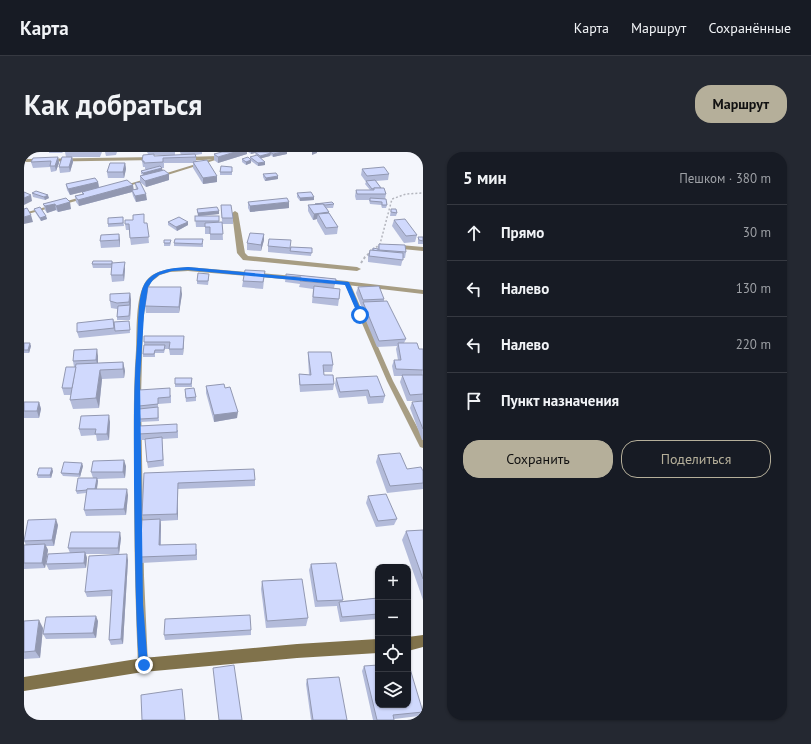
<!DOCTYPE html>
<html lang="ru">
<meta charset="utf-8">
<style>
body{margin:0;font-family:"PT Sans",sans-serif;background:#242831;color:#f1f3f6}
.controls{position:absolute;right:12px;bottom:12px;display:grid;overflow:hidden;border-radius:8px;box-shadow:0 1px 3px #0004}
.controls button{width:36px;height:36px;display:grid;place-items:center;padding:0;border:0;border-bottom:1px solid #363941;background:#171b24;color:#f1f3f6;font:20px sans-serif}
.stop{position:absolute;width:12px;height:12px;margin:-9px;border:3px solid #1a73e8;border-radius:50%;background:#fff}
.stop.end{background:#1a73e8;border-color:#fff;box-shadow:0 1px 4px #0008}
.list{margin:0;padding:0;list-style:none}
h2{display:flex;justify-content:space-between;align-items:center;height:52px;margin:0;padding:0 16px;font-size:17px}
h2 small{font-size:13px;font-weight:400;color:#9ea1a6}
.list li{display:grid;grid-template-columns:26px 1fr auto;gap:12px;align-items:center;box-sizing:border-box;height:56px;padding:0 16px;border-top:1px solid #363941}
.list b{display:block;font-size:15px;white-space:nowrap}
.list em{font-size:13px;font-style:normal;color:#9ea1a6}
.actions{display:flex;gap:8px;padding:12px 16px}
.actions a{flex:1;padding:9px 0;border:1px solid #b5af9a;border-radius:16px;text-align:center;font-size:14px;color:#b5af9a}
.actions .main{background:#b5af9a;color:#111}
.icon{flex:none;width:22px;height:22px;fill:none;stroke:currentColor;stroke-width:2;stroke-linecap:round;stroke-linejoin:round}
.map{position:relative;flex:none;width:399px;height:568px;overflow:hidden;border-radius:16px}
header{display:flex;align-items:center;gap:24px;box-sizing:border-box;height:56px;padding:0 20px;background:#171b24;border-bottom:1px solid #363941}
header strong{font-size:19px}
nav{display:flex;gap:22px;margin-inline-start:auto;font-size:14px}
.intro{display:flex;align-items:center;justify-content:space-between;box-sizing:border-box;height:96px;padding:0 24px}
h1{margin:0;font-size:28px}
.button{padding:10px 18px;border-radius:16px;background:#b5af9a;color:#111;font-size:14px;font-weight:700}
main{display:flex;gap:24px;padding:0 24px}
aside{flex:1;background:#171b24;border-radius:16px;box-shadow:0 1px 3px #0004}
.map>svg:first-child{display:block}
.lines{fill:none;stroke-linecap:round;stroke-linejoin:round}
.path-far1{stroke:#b4b6be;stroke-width:1.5;stroke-dasharray:2 2;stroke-linecap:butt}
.path{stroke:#b4b6be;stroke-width:2;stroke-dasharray:2.5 2.5;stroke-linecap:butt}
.lane{fill:#a79d83;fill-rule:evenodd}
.street{fill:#a79d83;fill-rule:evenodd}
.secondary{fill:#80724b;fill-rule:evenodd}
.wall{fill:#b3bbda}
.shaded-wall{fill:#9298b1}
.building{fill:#d0d9fd;stroke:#9298b1}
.route{fill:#1a73e8}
</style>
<header>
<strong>Карта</strong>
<nav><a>Карта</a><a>Маршрут</a><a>Сохранённые</a></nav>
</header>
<div class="intro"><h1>Как добраться</h1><a class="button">Маршрут</a></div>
<main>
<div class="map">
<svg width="399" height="568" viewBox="0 0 399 568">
<rect width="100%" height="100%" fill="#f4f6fc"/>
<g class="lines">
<path class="path-far1" d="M349 98 356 92 368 47 382 42 399 41"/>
<path class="path" d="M337 111 341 105 350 97"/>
<g class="lane">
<path d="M211 0H217L137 25 133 24Z"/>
<path d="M125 26H127V28L100 35 98 34Z"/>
<path d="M61 44H63V46L0 63V61Z"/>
<path d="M164 115 270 124 273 126 270 128 164 119 146 120 136 123 127 130 125 135 122 147 119 171 117 245 120 424 124 513 122 516 119 518 116 516 114 513C111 448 110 384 110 319 110 279 109 238 112 198 113 179 111 145 122 129 131 117 150 116 164 115Z"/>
<path d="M302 127 323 129 326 131 369 229 399 286V296L396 295 363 229 321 132 300 130V128Z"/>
</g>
<g class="street">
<path d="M195 4 198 6 197 7 160 9 157 7 160 5Z"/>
<path d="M132 5 135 7 134 8 0 10V8L2 7Z"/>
<path d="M211 59 214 61 221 101 224 104 333 115 337 117 333 119 219 108 213 101 208 61Z"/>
<path d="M365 92 399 95V99L368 96 364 94Z"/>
<path d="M320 129 399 138V142L323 133H320Z"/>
</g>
<g class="secondary">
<path d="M399 483V495L384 499V485Z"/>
<path d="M354 487V501L273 506 119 520 0 539V525L119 506 273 492Z"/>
</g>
</g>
<g class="wall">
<path d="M25 0H39L38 1H25Z"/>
<path d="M41 0H78L76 5H48L49 10 46 20 36 21 35 15 42 5Z"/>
<path d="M81 0H93L92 3 82 4Z"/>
<path d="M123 0H151V3H130V4L157 3 156 0H178V2L172 3V10L193 30 179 32 169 16V11H140V16H138V18L145 28 122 35 116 30V24L119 23 117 22V19L126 17H121V15H119L118 9 124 2Z"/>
<path d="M198 0H223V2L194 11 190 8V2Z"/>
<path d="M224 0H263V2L249 5 247 3 246 4 237 6 241 13 234 14 227 9V11L222 13 218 10V7H226V5L232 4 231 1 227 2Z"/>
<path d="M34 5 35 11 32 19 27 20 26 15 9 16 7 10Z"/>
<path d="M101 11 102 17 100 26H84L83 20Z"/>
<path d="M338 17 365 22 364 28 352 29 362 42 361 47 363 53 362 56H358L357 53 346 52 345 48H332L331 44 332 38H346L341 32 342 30 337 23Z"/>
<path d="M208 18V23H196V20Z"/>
<path d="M239 22 254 27 241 29 239 25Z"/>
<path d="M74 30 75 35 109 33V38H112L111 31 123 48 112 50 109 44 108 40 55 54 52 50 51 44 58 42V40L46 43 43 38 42 32Z"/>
<path d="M8 41 25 46 21 48 9 45Z"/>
<path d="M273 41 290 45V48L276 49 273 45Z"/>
<path d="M42 46 47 57 34 60 32 58 23 61 21 58 19 52Z"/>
<path d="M224 50 265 56 226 60 224 56Z"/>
<path d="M310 52 309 56H303L305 61 314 75 313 82 301 83 293 69V67L289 68 284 59V53Z"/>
<path d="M197 53 209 66V72H198V71L199 88H186V82H181V75H172L171 64H174L173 60V57L195 59V62L176 64H195V70H198Z"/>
<path d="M10 57 22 64 23 67 17 69 11 60Z"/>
<path d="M367 57 373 61 372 64H366Z"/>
<path d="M99 65 100 74 84 75V72Z"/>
<path d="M370 68 393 83 391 90 380 91 368 74Z"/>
<path d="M144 70H164V73L153 79 144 73Z"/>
<path d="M123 71 125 91 107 93 105 78H102L101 72Z"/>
<path d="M240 82V88L237 99 223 98V91Z"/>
<rect x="394" y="85" width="5" height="7"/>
<path d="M96 88V95L77 96 76 89Z"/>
<path d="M140 91H147L146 94H140Z"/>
<path d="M150 91H179V95L150 94Z"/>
<path d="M355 92 382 100 381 106H379L377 114 344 110V104L346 98H348L349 96 353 97Z"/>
<path d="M244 94 288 96 287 104 244 100Z"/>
<path d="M88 109 89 111 101 117 100 129 88 130 87 123 88 116H69L68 112Z"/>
<path d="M241 119 239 137 218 135 219 129Z"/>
<path d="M185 122V125L184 133 173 132V129Z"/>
<path d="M262 122 312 127 310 136 315 147 314 154 288 151 289 137 275 135 276 132 261 130Z"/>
<path d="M334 135 360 147V149L382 187 380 191 395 197H399V249H383L376 230 378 224H370L368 214 370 208H374L372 197 373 194 353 195 337 157 338 154H337L332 141Z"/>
<path d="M106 141 107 148 106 168H93V157L87 156 86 149Z"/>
<path d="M158 142 155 161H122L121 154Z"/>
<path d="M89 167 90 170 105 169 106 181 55 186 53 180Z"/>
<path d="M160 184V190L159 203H146L145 197H141L140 201H131V205H119V202L120 193V190Z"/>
<path d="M0 191 7 194 5 201H0Z"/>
<path d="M284 200 309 213 308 220H300V223L310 232 309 238 276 240 275 229V222L285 223 284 207Z"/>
<path d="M74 204V211L99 210 101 219 100 226 78 227 75 256 49 257 46 248 47 243H40L38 236 50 215 49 209Z"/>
<path d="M168 226V235H151V232Z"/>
<path d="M312 226 361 244 359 251 344 252 342 244 315 246 311 233Z"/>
<path d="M182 234 201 236 213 266 190 270 182 241Z"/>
<path d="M115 238 147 243V251L134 252 135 269 116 270Z"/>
<path d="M161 240 172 245V249L162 250Z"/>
<path d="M399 249V288H398L386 256 388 250Z"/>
<path d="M0 250H15L17 257 15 266H0Z"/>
<path d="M86 270 85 288 73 289 72 283 57 284 55 277Z"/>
<path d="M154 278V286L138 287 140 314 124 316 123 310 122 288H116L114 282Z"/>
<path d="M354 303 383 317 399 319V337L363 341 352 310Z"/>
<path d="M59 314 56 325 39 324 37 321Z"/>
<path d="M102 314 101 326 73 327 74 329 73 337 104 343 102 363 62 364 60 358 62 341 53 342 52 339 69 326 67 320Z"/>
<path d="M29 319 27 326H14L13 323Z"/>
<path d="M120 321 231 328V334L154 337V368L137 369V393L173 397V408L117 411 116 405 119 368 118 363Z"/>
<path d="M344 344 373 367 370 373 352 375 342 351Z"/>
<path d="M34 373 30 394H22L24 398 21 416 0 417V393H2L0 389V387Z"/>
<path d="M399 378V448L378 388 382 379Z"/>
<path d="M97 386 95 402H62L63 406 62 416 25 418 22 412 46 401 44 396Z"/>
<path d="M104 408 99 492 87 493 85 488 88 444 63 445 61 440Z"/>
<path d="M287 412 319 448 318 449 354 446V467L316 470 313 455V454L291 455 285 418Z"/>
<path d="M238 429 284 466 282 474 242 476 237 437Z"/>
<path d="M0 469 19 476 16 506 0 507Z"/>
<path d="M74 469 72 486 22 487 19 482Z"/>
<path d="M227 478V483L141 488 140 483Z"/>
<path d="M340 514 399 560 395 564 370 567V568H349L338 519Z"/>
<path d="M283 527 323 568H287L282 532Z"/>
</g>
<g class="shaded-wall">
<path d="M211 0H223V2L194 11V5Z"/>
<path d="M227 0H235L227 2Z"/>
<path d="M259 0H263V2L249 5V2Z"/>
<path d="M288 0H293V1L288 3Z"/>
<path d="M247 1 246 4 235 7 236 4Z"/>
<path d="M34 5 35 11 32 19 31 14Z"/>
<path d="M48 5 49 10 46 20 45 15Z"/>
<path d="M227 8V11L222 13V10Z"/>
<path d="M241 10V13L234 14V11Z"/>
<path d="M101 11 102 17 100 26 99 20Z"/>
<path d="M138 16 139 19 120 24 119 21Z"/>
<path d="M145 22V28L122 35 121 29Z"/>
<path d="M193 24V30L179 32V26Z"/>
<path d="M254 24V27L241 29 242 26Z"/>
<path d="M74 30 75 36 46 43 44 37Z"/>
<path d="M109 33 110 39 108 38V40L55 54 54 48Z"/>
<path d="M122 42 123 48 112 50 111 44Z"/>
<path d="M7 43 8 49 0 53V46Z"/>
<path d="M24 43 25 46 21 48 20 45Z"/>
<path d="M290 45V48L276 49V46Z"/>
<path d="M46 50 47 57 34 60 32 54Z"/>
<path d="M265 50V56L226 60V54Z"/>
<path d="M31 52 32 58 23 61 21 54Z"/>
<path d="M195 59V62L174 64V61Z"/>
<path d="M305 60 304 66 294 62 293 67 289 68 290 62Z"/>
<path d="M7 63 9 70 0 72V65Z"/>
<path d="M22 64 23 67 17 69 16 66Z"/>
<path d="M164 70V73L153 79 152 75Z"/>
<path d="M95 82 96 88V95L95 88Z"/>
<path d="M240 82V88L237 99V93Z"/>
<path d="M101 110V117L100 129 99 123Z"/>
<path d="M157 135 158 142 155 161V155Z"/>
<path d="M106 141 107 148 106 168 105 150Z"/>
<path d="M160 184V190L159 203V197Z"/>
<path d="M6 191 7 194 5 201 4 198Z"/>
<path d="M73 197 74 204V215L72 208Z"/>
<path d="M99 210 101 219 100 226 99 217Z"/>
<path d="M76 218 78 227 75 256 72 246Z"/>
<path d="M15 250 17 257 15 266 13 259Z"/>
<path d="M214 260 213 266 190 270V263Z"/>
<path d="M85 263 86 270 85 288 83 282Z"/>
<path d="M100 308 102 314 101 326 99 320Z"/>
<path d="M58 311 59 314 56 325 55 322Z"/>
<path d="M28 316 29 319 27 326 26 323Z"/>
<path d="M73 326 74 329 72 341 71 338Z"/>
<path d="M154 331V368L153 362Z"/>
<path d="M103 337 104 343 102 363 100 357Z"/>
<path d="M32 367 34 373 30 394 28 388Z"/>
<path d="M136 367 137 373 136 399 135 393Z"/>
<path d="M96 380 97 386 95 402 94 396Z"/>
<path d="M21 392 24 398 21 416 18 411Z"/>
<path d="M61 400 63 406 62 416 60 411Z"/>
<path d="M103 402 104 408 99 492 97 487Z"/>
<path d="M72 464 74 469 72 486 69 481Z"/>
<path d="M15 468 19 476 16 506 11 499Z"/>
</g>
<g class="building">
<path d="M198 0H211L194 5 190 2Z"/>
<path d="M231 0H245L247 1 236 4Z"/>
<path d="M246 0H259L249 2Z"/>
<path d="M130 2V4L171 2 172 5 139 6V10L120 11V9H118L119 3Z"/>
<path d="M233 3 241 10 234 11 226 5Z"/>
<path d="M34 5 31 14H26L27 9 7 10 9 6Z"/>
<path d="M38 5H48L45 15H35Z"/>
<path d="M224 5 227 8 222 10 218 7Z"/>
<path d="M183 8 193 24 179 26 169 10Z"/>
<path d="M86 11H101L99 20H83Z"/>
<path d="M136 14 138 16 119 21 117 19Z"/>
<path d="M197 14 208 15V20H196Z"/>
<path d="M360 15 365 22 343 24 338 17Z"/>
<path d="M140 18 145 22 121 29 116 24Z"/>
<path d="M252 21 254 24 242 26 239 22Z"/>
<path d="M71 26 74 30 44 37 42 32Z"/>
<path d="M103 28 109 33 54 48 51 44 60 42 58 40Z"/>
<path d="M351 28 357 36H350L348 37 342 29Z"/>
<path d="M116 30 122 42 111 44 108 38 114 37 111 31Z"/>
<path d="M350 36H360L362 42H333L332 38H350Z"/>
<path d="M12 39 24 43 20 45 8 41Z"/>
<path d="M0 40 7 43 0 46Z"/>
<path d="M287 40 290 45 276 46 273 41Z"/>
<path d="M42 46 46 50 32 54 31 52 21 54 19 52Z"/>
<path d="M263 46 265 50 226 54 224 50Z"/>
<path d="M346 46 362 47 363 53H358V50L346 49Z"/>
<path d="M308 50 310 52 301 53 299 52H291Z"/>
<path d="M299 52 305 60 290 62 284 53Z"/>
<path d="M197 53H207L209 66H198Z"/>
<path d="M16 55 22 64 16 66 10 57Z"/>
<path d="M193 55 195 59 174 61 173 57Z"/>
<path d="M3 56 7 63 0 65V57Z"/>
<path d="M367 57H372L373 61 367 60Z"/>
<path d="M305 61 314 75 302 76 294 62Z"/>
<path d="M120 62V71H123L125 85 106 86 105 72H101V68H109V63Z"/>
<rect x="171" y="64" width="24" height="5"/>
<path d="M99 65V71L84 72V66Z"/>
<path d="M155 65 164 70 152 75 144 70Z"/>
<path d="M381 67 393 83 382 84 370 68Z"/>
<path d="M198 70 199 82H186V75H181V71Z"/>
<path d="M226 81 240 82 237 93 223 91Z"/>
<path d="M95 82V88L76 89 77 83Z"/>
<path d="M394 85H399V89L395 88Z"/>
<path d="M151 87H179L178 92 150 91Z"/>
<path d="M245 87 267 88 266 96 244 94Z"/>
<path d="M140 88H147L146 91H140Z"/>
<path d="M355 92 381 93 382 100 355 98Z"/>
<path d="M267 95 288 96V101L266 99Z"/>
<path d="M349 96 354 97V99L349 98Z"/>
<path d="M346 98 379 101V108L345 104Z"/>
<path d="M69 109H88V112H68Z"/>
<path d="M101 110 99 123H87L88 111Z"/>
<path d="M221 118 241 119 239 130 219 129Z"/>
<path d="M174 121 185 122 184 129H173Z"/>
<path d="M262 122 312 127 311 132 276 129 277 125 262 124Z"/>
<path d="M290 134 316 137 315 147 289 145Z"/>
<path d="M355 134 360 147 339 148 334 135Z"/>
<path d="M124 135H157L155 155 121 154Z"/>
<path d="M106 141 105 150 93 151 86 149V142Z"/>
<path d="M363 149 382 187 355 189 339 150Z"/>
<path d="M106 153 105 164 93 165 94 154Z"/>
<path d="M89 167 90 176 53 180V171Z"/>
<path d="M105 169 106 178 91 179 90 170Z"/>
<path d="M120 184H160L159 197H145L146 190H120Z"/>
<path d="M0 191H6L4 198H0Z"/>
<path d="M374 191H393L395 197H399V218L372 217 370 208H377Z"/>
<path d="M120 193H141L140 198H131L130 202H119Z"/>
<path d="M73 197 72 208 49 209 50 198Z"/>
<path d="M284 200H307L309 213H299L300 223H309L310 232 276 233 275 222 287 223Z"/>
<path d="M99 210V217L76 218 72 246 46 248 52 212Z"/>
<path d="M42 215H52L48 236H38Z"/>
<path d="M378 223H399V242L386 243Z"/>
<path d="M353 224 361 244 346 245 344 238 316 240 312 226Z"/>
<path d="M151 226H168L167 232H151Z"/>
<path d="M200 232 201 236 206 235 214 260 190 263 182 234Z"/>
<path d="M146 236V245L134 246V252L115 254V238Z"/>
<path d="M170 236 172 245 162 246 161 237Z"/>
<path d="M399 249V277L388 250Z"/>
<path d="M0 250H15L13 259H0Z"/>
<path d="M134 255V266L116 267 115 257Z"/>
<path d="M85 263 83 282H71L72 277H55L57 264Z"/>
<path d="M153 272V280L114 282 115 274Z"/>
<path d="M138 285 139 308 123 310 121 287Z"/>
<path d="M376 301 383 317 397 315 399 319V331L366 334 354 303Z"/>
<path d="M100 308 99 320H67L69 309Z"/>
<path d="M40 310 58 311 55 322 37 321Z"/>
<path d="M15 316H28L26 323H13Z"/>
<path d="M230 317 231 328 154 331 153 362 118 363 120 321Z"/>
<path d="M54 326H73L71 337H63V338L52 339Z"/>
<path d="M63 337H103L100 357 60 358Z"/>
<path d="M362 342 373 367 354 369 344 344Z"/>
<path d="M32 367 28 388 0 389 4 368Z"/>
<path d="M136 367 135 393 172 392V403L116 405 118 368Z"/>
<path d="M399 378V427L382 379Z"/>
<path d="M47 380H96L94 396H44Z"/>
<path d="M21 392 18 411H0V393Z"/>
<path d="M61 400 60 411 22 412 24 402Z"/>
<path d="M103 402 97 487 85 488 88 438 61 440 65 404Z"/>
<path d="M312 411 319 448 293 449 287 412Z"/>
<path d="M278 427 284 466 243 469 238 429Z"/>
<path d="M354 446V462L318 465 315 450Z"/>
<path d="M226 463 227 478 140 483 141 467Z"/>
<path d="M72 464 69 481 19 482 22 465Z"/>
<path d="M15 468 11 499 0 500V469Z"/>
<path d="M384 510 399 560 369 563 370 568H353L340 514 354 513V553H384Z"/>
<path d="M210 513 218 568H195L189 516Z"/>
<path d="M315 525 323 568H289L283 527Z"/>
<path d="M158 537 161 568H118L117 543Z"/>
</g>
<path class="route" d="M164 115 325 130 339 163 336 165 334 163 321 133 164 118 148 119 135 123 129 128 124 135 120 163 116 227 119 452 124 513 123 516 120 517 116 516 115 513C111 452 111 392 110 331 110 285 109 238 113 192 114 178 114 146 119 135 127 117 148 116 164 115Z"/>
</svg>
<div class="controls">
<button>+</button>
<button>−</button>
<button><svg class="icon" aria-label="locate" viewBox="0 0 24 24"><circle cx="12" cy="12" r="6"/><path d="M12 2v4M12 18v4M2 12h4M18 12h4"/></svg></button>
<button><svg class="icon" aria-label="layers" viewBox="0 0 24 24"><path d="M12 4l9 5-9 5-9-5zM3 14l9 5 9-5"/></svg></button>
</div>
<div class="stop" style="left:336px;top:163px"></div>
<div class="stop end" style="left:120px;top:513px"></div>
</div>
<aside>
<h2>5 мин<small>Пешком · 380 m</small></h2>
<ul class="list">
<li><svg class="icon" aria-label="ahead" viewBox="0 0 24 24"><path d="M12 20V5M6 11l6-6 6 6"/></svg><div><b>Прямо</b></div><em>30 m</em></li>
<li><svg class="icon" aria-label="left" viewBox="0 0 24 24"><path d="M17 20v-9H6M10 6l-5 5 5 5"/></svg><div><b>Налево</b></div><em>130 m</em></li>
<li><svg class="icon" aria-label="left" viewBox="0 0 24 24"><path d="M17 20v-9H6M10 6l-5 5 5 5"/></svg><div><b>Налево</b></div><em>220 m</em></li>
<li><svg class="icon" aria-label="arrive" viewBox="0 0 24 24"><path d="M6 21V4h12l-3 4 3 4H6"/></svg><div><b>Пункт назначения</b></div></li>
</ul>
<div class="actions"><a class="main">Сохранить</a><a>Поделиться</a></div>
</aside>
</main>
